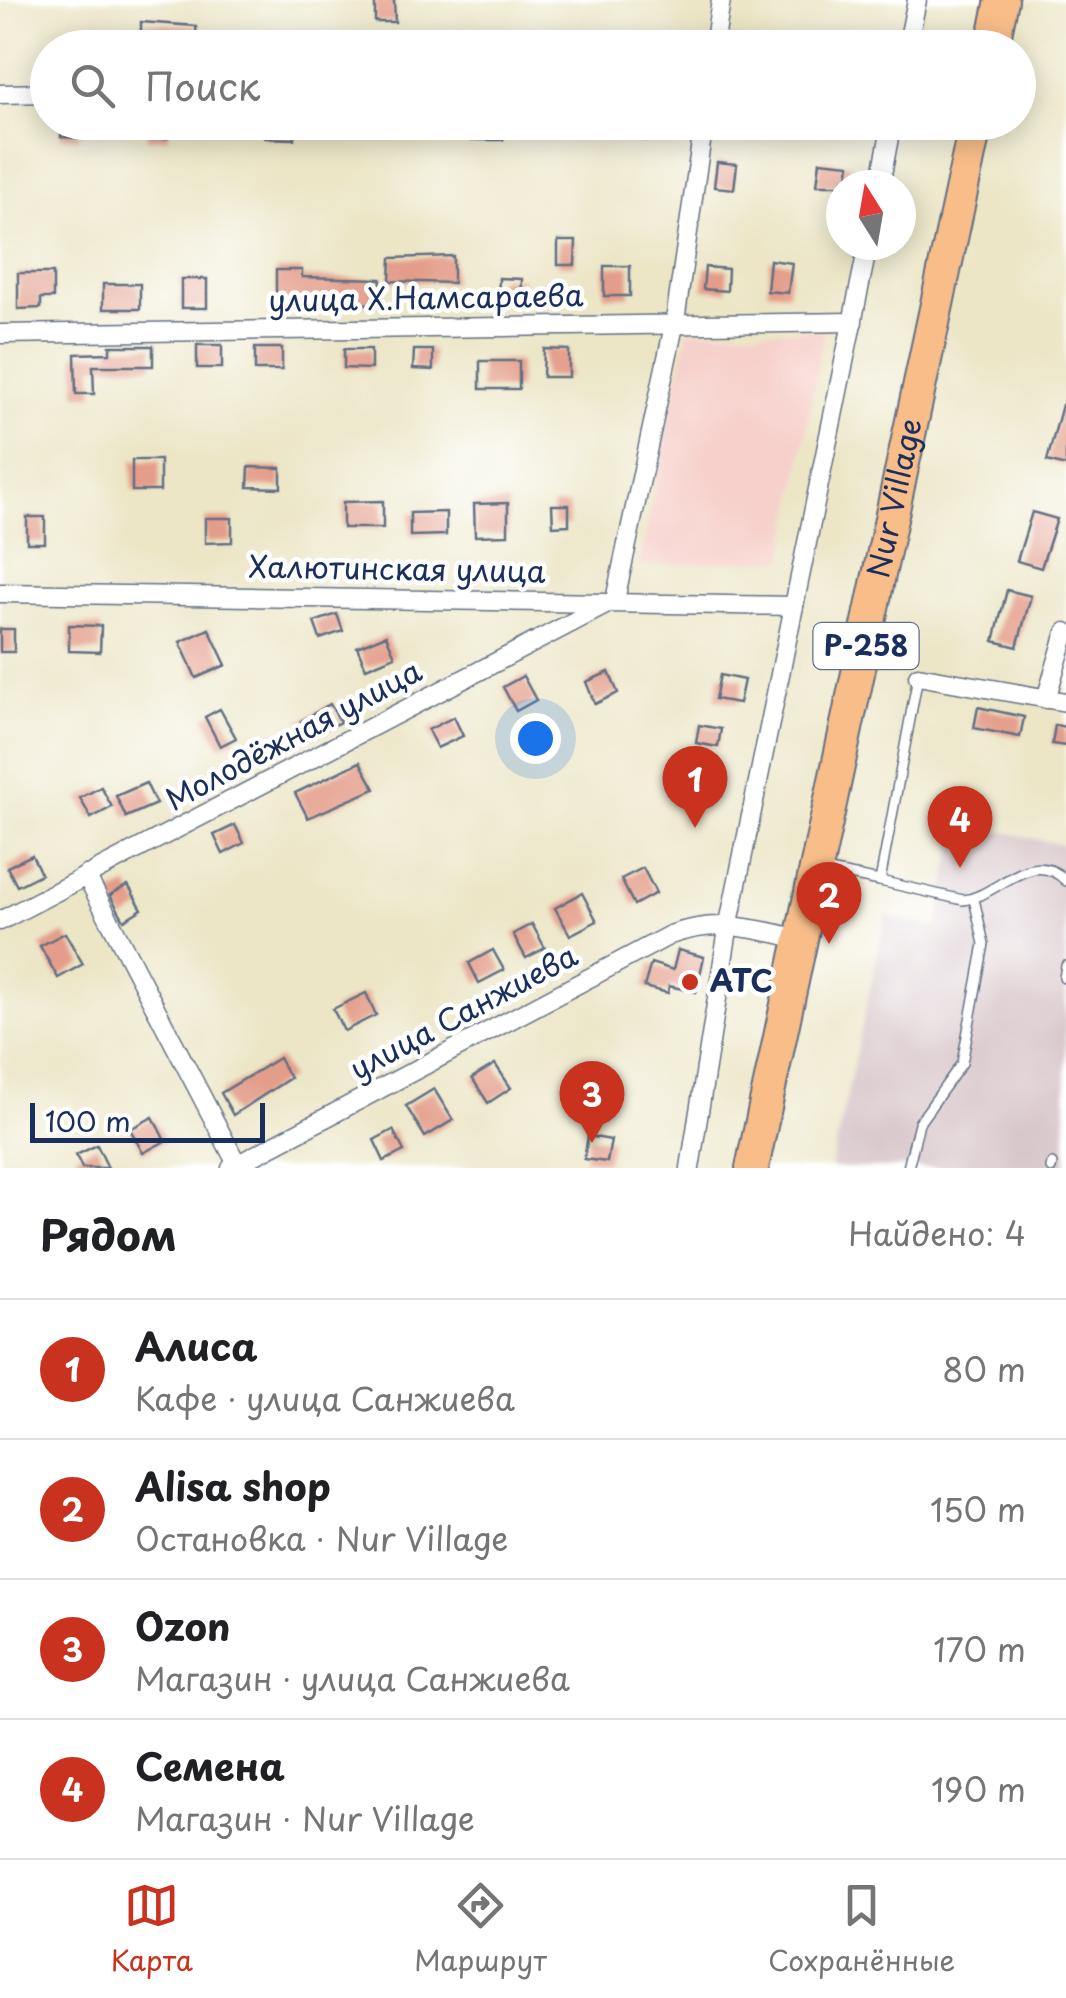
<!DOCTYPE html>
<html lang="ru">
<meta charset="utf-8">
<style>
body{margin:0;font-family:"Playpen Sans",sans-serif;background:#f6f6f6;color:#202124}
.compass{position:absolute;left:826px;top:170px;width:90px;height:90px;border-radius:50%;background:#fff;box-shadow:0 5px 25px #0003;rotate:349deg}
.scale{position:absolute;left:30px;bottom:25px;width:235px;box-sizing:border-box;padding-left:10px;border:5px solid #1b2f5e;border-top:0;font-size:28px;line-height:35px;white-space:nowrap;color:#1b2f5e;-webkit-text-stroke:8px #fff;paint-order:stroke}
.you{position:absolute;left:535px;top:738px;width:35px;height:35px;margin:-25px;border:8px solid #fff;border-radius:50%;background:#1a73e8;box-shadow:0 0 0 15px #1a73e833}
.badge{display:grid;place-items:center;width:65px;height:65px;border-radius:50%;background:#c8321e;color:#fff;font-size:32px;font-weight:700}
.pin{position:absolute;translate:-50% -82px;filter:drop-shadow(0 2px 5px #0008)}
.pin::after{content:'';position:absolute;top:52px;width:35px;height:30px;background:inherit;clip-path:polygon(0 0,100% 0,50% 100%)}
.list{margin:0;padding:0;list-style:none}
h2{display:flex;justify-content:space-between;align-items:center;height:130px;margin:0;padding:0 40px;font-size:42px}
h2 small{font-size:32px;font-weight:400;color:#757577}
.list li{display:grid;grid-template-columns:65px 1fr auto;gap:30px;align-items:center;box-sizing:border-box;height:140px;padding:0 40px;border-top:2px solid #e0e0e0}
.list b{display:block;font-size:38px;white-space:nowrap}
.list p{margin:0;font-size:32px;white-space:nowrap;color:#757577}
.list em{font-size:32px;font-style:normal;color:#757577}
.icon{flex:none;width:55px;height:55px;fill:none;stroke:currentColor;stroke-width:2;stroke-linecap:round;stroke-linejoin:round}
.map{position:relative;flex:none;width:1066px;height:1168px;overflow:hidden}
.search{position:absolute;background:#fff;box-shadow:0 5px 25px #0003;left:30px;right:30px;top:30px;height:110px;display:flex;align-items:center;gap:25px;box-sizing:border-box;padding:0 35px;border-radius:55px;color:#757577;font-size:38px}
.sheet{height:690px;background:#fff}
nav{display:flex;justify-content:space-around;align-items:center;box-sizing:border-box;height:140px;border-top:2px solid #e0e0e0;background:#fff;font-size:28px;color:#757577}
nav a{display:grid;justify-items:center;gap:5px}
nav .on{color:#c8321e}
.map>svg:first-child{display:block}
.built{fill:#f7d0cb}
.industrial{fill:#d2bec2}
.building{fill:#e49d8a}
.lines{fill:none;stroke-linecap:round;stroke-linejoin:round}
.lane-casing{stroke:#646f83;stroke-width:12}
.street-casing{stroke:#646f83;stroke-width:21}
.highway-casing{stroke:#646f83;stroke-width:36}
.lane{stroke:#fff;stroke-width:9}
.street{stroke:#fff;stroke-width:18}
.highway{stroke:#f8bd89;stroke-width:32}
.poi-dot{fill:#c8321e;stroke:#fff;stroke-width:4}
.labels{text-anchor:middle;stroke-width:9;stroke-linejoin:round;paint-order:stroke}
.shield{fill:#fff;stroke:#5f6d8e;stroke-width:2.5}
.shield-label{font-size:28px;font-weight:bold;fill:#1b2f5e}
.street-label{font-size:30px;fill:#1b2f5e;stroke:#fff}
.poi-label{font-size:30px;font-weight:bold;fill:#1b2f5e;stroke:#fff;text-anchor:start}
</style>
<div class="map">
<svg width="1066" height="1168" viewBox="0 0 1066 1168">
<rect width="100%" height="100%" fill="#fff"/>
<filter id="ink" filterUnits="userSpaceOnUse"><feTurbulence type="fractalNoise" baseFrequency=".01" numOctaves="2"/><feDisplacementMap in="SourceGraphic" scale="20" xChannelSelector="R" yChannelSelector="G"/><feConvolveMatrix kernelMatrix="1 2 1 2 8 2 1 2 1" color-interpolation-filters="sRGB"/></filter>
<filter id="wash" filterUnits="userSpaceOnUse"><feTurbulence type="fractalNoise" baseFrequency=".0048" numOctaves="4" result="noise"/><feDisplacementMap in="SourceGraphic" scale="40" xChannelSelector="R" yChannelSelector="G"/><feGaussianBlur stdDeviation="2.25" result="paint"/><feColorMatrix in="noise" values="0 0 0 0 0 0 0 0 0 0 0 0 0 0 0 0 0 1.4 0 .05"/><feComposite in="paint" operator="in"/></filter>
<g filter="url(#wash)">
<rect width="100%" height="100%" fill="#ece6c7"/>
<path class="built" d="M824 330 784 559 639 566 688 331Z"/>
<path class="industrial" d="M958 821 1066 846V1168H831L886 916 937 927Z"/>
<g id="blocks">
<g class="building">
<path d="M375 0H394L395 22H375Z"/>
<path d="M141 22 196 26 197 43 102 48V34L141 36Z"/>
<path d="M62 122H80L79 138 61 137Z"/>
<path d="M146 122H168V138L147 139Z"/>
<path d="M266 122H295L294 139 265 138Z"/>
<rect x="470" y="122" width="33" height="18"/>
<path d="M643 122H665L663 141 642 140Z"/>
<path d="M820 161 850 164 847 185H817Z"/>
<path d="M717 162 737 164 734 189 714 187Z"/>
<path d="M558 241H576L575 265H558Z"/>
<path d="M453 256V283L390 281 391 258Z"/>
<path d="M770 260 792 263 788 293 767 291Z"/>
<rect x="604" y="266" width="26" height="30"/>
<path d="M705 267 728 269 727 291 703 289Z"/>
<path d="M276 270H302V277L381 279 380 304 276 301Z"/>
<path d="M18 273H53V298H41V308L18 309Z"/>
<path d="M499 278 522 279 521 300 498 299Z"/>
<rect x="181" y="279" width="26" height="29"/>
<rect x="103" y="284" width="37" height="25"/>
<rect x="197" y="345" width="25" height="23"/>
<path d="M110 346H153V366H93L94 394H76L75 354 110 353Z"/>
<rect x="255" y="348" width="27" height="22"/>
<path d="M344 349H371V369L344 368Z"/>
<path d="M544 349 569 350V377H543Z"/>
<path d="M414 350H433V370L413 369Z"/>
<rect x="480" y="361" width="39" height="28"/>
<path d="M1062 405 1066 406V466L1047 461Z"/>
<rect x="132" y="460" width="28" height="31"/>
<path d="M249 467 281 468V488L248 487Z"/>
<path d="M383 501V528H343V502Z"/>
<path d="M508 503V535L475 536 474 504Z"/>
<path d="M552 505H569V525L553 526Z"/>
<path d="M446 512V535L410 536V513Z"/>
<path d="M1032 512 1057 519 1041 568 1017 561Z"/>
<rect x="27" y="517" width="18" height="26"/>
<path d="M205 518H232V542L205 543Z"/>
<path d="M1007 590 1031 596 1017 647 994 641Z"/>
<path d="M337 614 343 631 320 639 314 622Z"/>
<path d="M69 625 101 626 100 652 69 651Z"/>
<rect x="0" y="629" width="14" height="23"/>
<path d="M209 629 226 665 196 678 180 642Z"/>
<path d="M386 635 395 656 366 668 357 647Z"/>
<path d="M609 672 618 693 595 704 586 682Z"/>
<path d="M720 675 744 680 739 703 715 699Z"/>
<path d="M523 676 536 700 516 711 503 687Z"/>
<path d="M330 704 340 722 310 738 301 721Z"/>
<path d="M978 707 1024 717 1020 737 974 728Z"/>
<path d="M220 709 236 738 220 746 205 717Z"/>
<path d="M454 717 463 736 437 748 428 730Z"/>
<path d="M699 725 721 729 718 747 696 743Z"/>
<path d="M1055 725 1066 727V746L1052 744Z"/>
<path d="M360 762 375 789 308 818 295 793Z"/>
<path d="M146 783 156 804 126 817 116 796Z"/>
<path d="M101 787 112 807 91 818 80 798Z"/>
<path d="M235 825 244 843 223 854 214 835Z"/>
<path d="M32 855 41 874 17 886 7 867Z"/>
<path d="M643 868 656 893 634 905 621 879Z"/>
<path d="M128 885 142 909 124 920 110 895Z"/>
<path d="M582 893 597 921 570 935 555 908Z"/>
<path d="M532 924 545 948 526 958 513 934Z"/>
<path d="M65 933 83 964 58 978 40 946Z"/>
<path d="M493 950 504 970 479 983 469 963Z"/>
<path d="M678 950 704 957 696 992 669 986 668 993 644 987 651 963 673 970Z"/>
<path d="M366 993 376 1015 344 1031 333 1009Z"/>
<path d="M279 1058 290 1078 233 1115 221 1093Z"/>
<path d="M495 1064 511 1088 488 1103 472 1078Z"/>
<path d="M434 1089 453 1120 425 1137 406 1106Z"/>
<path d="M153 1117 165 1141 143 1153 130 1129Z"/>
<path d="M393 1130 404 1151 384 1161 374 1140Z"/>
<path d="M588 1136 611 1140 607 1162 584 1159Z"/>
<path d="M97 1145 108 1168H82L76 1155Z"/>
</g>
</g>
</g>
<g filter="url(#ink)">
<use href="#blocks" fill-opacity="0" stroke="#646f83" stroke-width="2.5"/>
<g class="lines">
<defs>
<g id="lane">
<path d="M918 676 880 881 963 900C997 897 1032 845 1066 881"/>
<path d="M824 870 880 881"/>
<path d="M1064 978 1066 966"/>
<path d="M908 1168 919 1123 962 1063 984 944 974 899"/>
<path d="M1051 1168 1052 1164"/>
</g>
<g id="street">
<path d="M714 48 721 0"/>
<path d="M907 48 917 0"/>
<path d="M0 94 48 93"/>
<path d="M880 185 892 122"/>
<path d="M0 334 853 322"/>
<path d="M0 593 794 606"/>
<path d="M918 676 1066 702"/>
<path d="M1046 699 1066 632"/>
<path d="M86 875 239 1168"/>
<path d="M0 921 615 600 675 321 704 122"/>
<path d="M231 1168 670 935C717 918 752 928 800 939"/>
<path d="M690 1168 729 923 868 245"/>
</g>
<g id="highway">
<path d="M992 48 1002 0"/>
<path id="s1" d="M752 1168 976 122"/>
</g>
</defs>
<use href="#lane" class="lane-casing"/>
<use href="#street" class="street-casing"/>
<use href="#highway" class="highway-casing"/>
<use href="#lane" class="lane"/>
<use href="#street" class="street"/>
<use href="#highway" class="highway"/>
</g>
</g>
<circle class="poi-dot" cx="690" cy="982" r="10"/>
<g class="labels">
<rect class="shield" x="813.5" y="623" width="105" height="46" rx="8"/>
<g class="shield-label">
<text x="866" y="656">Р-258</text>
</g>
<g class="street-label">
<text transform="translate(426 299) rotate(-1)" y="10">улица Х.Намсараева</text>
<text dy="10" stroke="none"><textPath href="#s1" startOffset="685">Nur Village</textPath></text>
<text transform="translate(397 570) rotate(1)" y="10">Халютинская улица</text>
<text transform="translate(294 736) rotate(-28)" y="10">Молодёжная улица</text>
<text transform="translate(464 1013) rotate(-28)" y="10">улица Санжиева</text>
</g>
<g class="poi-label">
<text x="710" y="992">АТС</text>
</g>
</g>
</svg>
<svg class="compass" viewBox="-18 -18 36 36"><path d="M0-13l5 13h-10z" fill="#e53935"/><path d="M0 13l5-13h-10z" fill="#757577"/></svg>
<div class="scale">100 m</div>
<div class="you"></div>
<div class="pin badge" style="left:695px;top:828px">1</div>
<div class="pin badge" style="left:829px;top:944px">2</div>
<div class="pin badge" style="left:592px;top:1143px">3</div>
<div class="pin badge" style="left:960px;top:868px">4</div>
<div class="search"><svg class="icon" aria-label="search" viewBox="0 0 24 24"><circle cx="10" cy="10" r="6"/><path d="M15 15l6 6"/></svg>Поиск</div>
</div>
<section class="sheet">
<h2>Рядом<small>Найдено: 4</small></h2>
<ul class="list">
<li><span class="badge">1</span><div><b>Алиса</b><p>Кафе · улица Санжиева</p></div><em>80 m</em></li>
<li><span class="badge">2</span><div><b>Alisa shop</b><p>Остановка · Nur Village</p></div><em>150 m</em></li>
<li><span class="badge">3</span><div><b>Ozon</b><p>Магазин · улица Санжиева</p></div><em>170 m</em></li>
<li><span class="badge">4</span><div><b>Семена</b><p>Магазин · Nur Village</p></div><em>190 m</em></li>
</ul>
</section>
<nav>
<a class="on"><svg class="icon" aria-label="map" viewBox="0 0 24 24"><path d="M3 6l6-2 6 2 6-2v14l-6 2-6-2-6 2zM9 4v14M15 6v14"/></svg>Карта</a>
<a><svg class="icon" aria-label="directions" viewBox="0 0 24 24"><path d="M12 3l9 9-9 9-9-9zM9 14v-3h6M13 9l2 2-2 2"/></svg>Маршрут</a>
<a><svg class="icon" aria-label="saved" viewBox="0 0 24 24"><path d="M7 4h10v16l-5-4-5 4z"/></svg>Сохранённые</a>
</nav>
